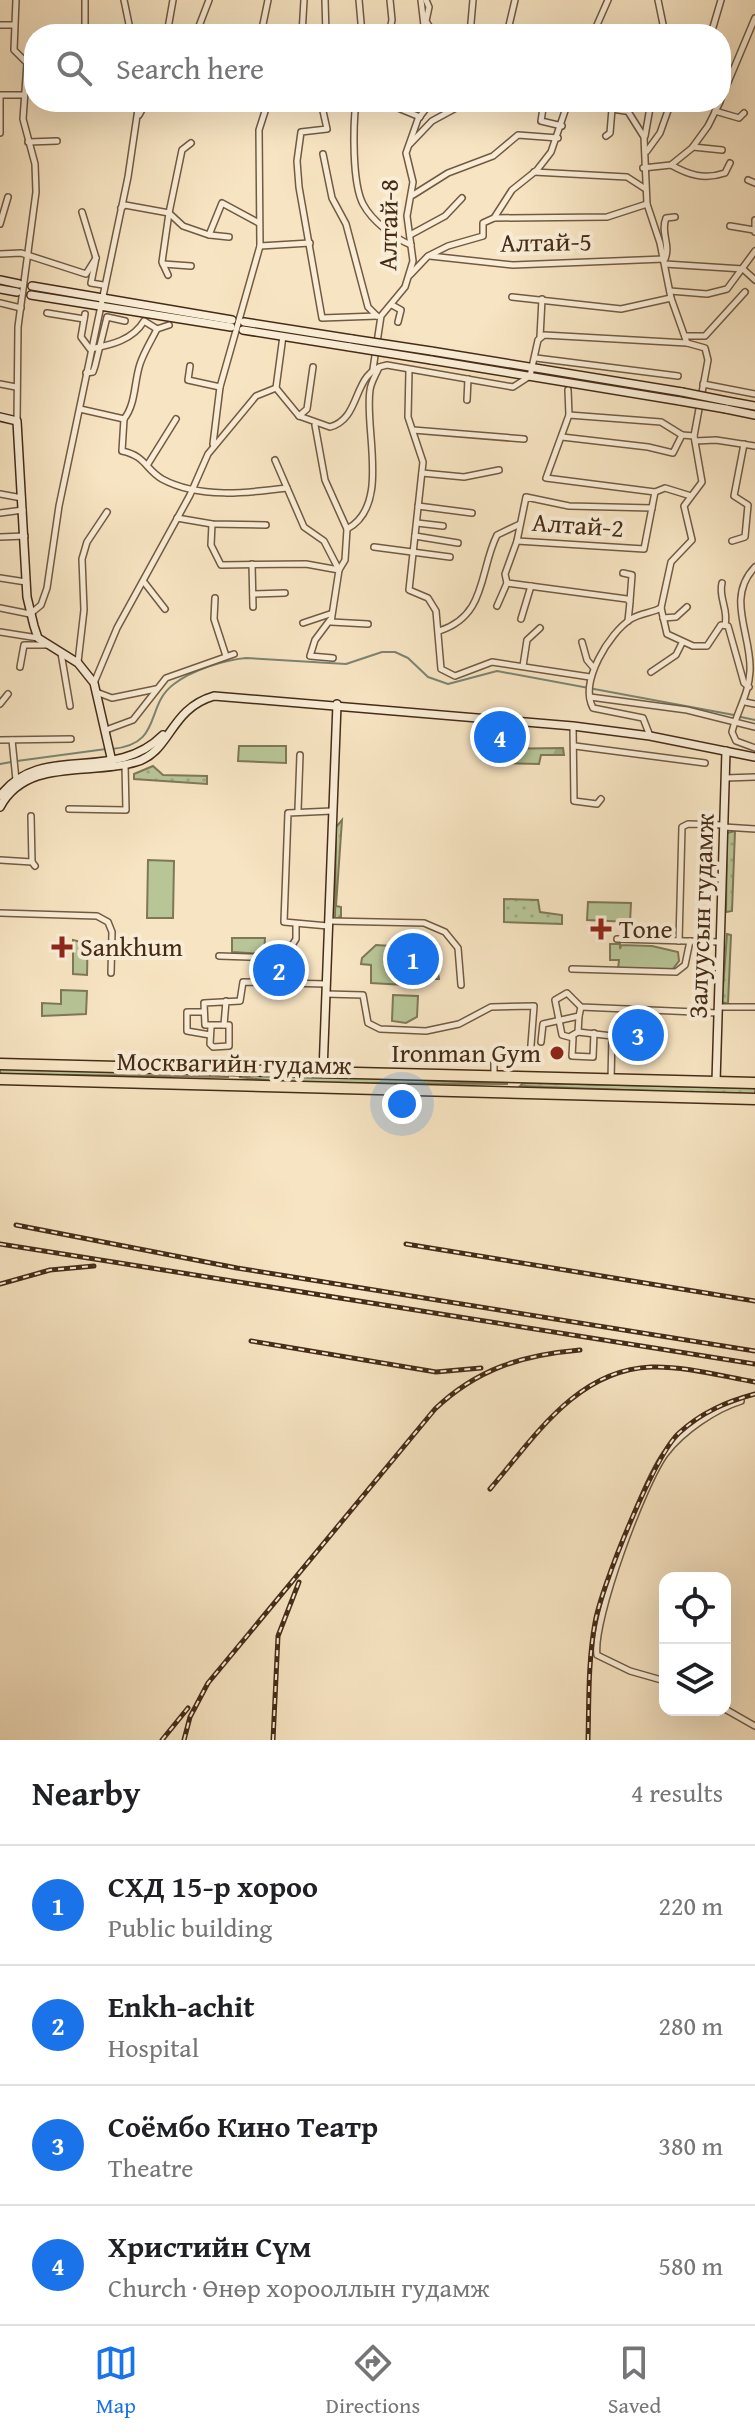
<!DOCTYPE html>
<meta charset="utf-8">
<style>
body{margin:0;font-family:"Gentium Book Plus",serif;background:#f6f6f6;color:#202124}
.controls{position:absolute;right:24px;bottom:24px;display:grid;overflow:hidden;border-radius:16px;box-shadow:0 8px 32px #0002}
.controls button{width:72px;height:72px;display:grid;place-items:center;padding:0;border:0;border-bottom:2px solid #e0e0e0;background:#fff;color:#202124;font:40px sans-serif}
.you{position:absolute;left:402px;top:1104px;width:28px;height:28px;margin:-20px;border:6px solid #fff;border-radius:50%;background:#1a73e8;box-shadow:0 0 0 12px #1a73e833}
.badge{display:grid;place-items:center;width:52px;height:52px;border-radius:50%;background:#1a73e8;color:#fff;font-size:26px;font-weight:700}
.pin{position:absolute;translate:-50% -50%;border:4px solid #fff;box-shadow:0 2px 8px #0006}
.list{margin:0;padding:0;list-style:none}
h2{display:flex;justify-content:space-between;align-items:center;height:104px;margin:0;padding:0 32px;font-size:34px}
h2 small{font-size:26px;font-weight:400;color:#757577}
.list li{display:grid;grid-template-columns:52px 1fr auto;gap:24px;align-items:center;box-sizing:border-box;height:120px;padding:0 32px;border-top:2px solid #e0e0e0}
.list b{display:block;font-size:30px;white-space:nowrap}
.list p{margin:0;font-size:26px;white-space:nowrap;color:#757577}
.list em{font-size:26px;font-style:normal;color:#757577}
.icon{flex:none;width:44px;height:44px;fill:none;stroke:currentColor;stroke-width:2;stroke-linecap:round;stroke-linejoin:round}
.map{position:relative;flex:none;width:755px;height:1740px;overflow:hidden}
.search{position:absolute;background:#fff;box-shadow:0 8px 32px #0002;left:24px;right:24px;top:24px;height:88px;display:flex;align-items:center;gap:20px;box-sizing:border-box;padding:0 28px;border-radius:32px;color:#757577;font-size:30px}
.sheet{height:584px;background:#fff}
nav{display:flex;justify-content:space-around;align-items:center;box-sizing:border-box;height:112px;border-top:2px solid #e0e0e0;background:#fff;font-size:22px;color:#757577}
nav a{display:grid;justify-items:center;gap:4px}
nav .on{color:#1a73e8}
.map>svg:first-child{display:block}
.grass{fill:url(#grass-dots);stroke:#7e7857;stroke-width:2}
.forest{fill:url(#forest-firs);stroke:#7e7857;stroke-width:2}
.park{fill:#b8c597;stroke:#7e7857;stroke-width:2}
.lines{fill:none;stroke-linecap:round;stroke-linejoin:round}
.stream{stroke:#7a8473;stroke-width:2}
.street-casing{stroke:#725a42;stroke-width:8}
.secondary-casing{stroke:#452c17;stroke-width:10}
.highway-casing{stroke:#452c17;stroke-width:13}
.street{stroke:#faedd7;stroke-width:5}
.secondary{stroke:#faedd7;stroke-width:7}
.highway{stroke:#f7e4c2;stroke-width:10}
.rail-casing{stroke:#452c17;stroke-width:5}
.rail{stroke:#faedd7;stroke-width:2;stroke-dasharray:6;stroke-linecap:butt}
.secondary-bridge-casing{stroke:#452c17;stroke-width:10;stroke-linecap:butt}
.secondary-bridge{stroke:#faedd7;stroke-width:7}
.poi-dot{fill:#8f2418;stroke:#faedd7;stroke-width:3}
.labels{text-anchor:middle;stroke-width:8;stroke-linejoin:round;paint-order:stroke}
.street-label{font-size:26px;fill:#452c17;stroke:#faedd7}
.poi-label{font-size:26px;fill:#452c17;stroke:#faedd7;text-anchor:start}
</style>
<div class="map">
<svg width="755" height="1740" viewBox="0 0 755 1740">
<defs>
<pattern id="grass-dots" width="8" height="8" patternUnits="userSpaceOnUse" patternTransform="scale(2)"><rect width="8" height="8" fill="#b8c597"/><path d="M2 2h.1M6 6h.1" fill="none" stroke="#a0a981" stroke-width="1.8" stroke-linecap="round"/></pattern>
<pattern id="forest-firs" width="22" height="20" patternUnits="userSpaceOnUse" patternTransform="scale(2)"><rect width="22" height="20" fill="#b8c597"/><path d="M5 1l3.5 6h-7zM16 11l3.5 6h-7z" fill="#a0a981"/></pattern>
</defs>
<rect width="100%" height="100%" fill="#f7e4c2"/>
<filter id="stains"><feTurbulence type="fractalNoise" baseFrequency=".0025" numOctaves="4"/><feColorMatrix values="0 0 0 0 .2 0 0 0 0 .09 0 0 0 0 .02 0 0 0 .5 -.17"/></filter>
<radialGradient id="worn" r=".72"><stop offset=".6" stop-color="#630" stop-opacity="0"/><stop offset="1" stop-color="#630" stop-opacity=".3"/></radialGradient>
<g class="grass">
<path d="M153 766 163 775 207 776V784L134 779V774Z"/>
<path d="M342 820 336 906 341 907V917L335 919 336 827Z"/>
<path d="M735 831 732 911 726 912 727 833Z"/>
<path d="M504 899 538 900 540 912 562 915V924L504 922Z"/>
<path d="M727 934 731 935 728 1004 722 1002Z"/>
<path d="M0 1069 183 1072 229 1077 0 1074Z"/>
<path d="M292 1074 508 1084 292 1083 239 1077Z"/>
<path d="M523 1083 755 1088V1095L520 1086Z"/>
</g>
<path class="forest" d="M563 748 564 755H541L539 764 491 763 492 749Z"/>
<g class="park">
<path d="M239 746H286V763L238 761Z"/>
<path d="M148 860 174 861 173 918H147Z"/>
<path d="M588 902 631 903 630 922 587 920Z"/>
<path d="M232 938H265L264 954 232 952Z"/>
<path d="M73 940C91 943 87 960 87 975L73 974Z"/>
<path d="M610 944H620V949L621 945 652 946 678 952 679 961 672 970 618 969 619 960H610Z"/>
<path d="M376 945 406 947 405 985 371 983V965L361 964 362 958Z"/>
<path d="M418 948 434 952 439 979H422Z"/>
<path d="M61 990 87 991 86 1014 42 1016V1003L61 1004Z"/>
<path d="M393 995 418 996 417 1017 406 1023 392 1021Z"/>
</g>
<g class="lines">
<g class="stream">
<path d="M741 717 755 720"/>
<path d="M112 749C164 744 144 706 174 684 192 670 224 660 246 658L346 664 382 652H395L408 658 428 677 448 684 497 671 734 715"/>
<path d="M17 761 106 749"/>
<path d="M0 764 11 762"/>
</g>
<defs>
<g id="street">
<path d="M16 0 14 50 27 63 34 64"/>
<path d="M85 0V34"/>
<path d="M124 0 131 34"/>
<path d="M325 0 326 34"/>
<path d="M359 0 362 34"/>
<path d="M421 0 425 34"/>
<path d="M426 0 429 7 426 21 434 34"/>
<path d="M658 0 665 34"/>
<path d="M0 25H13"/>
<path d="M167 34 173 0"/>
<path d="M196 34 209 0"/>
<path d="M261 34 268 0"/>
<path d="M302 34 304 0"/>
<path d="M389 34 392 20 390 0"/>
<path d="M470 34 473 0"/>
<path d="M507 34 515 0"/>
<path d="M593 34 608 0"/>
<path d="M711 34 721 0"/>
<path d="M721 99 755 18"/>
<path d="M321 102 327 129 301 132 297 161 299 187 322 318 377 316"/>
<path d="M356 102C353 126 352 183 363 204 372 221 394 238 411 245"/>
<path d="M544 102 541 121 562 126"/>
<path d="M622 102 644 137 647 204 660 243 671 298 687 343"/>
<path d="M398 108 420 117"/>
<path d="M715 111 739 118 744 113"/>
<path d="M139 115 146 102"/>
<path d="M0 133V95H23"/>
<path d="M606 136 610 133 612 109 625 111"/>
<path d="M645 136 651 102"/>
<path d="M28 142 57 141"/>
<path d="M410 144 432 121 467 102"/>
<path d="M693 147 722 150"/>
<path d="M647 151 660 133 671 102"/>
<path d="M323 154 332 198 346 224 368 307 377 316"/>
<path d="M671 165C689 175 704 180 725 173L730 163"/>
<path d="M643 168 671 165 692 148 708 126 720 102"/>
<path d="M534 172 627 177 644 188"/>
<path d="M748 180 755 183"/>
<path d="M413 195 448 173 493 156 518 135 558 138"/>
<path d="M121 208 125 205 169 213 183 226 209 235 222 203 259 223"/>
<path d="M82 212 96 258 91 283 103 285"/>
<path d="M494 218 607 217 647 204"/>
<path d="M0 224 8 197"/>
<path d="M730 226 754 230"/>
<path d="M755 232V220"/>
<path d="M210 235 229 237"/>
<path d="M410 235 445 216 462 198"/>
<path d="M260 246 310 243"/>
<path d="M0 254 21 253 86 274 96 258"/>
<path d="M430 256 513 265 664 259"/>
<path d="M665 259C671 244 660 233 666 218L675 217"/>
<path d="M163 264 191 266"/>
<path d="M665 264 743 269"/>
<path d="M743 269 755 280"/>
<path d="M168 275 162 262 169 213 182 150 191 143"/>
<path d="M410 275 428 256 448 246 483 236V223L494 218 512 190 537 170 551 152 568 102"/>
<path d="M670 291 707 294 727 289 755 251"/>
<path d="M512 297 621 309 671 298"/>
<path d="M0 303 21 308"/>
<path d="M392 305 401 310 398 322"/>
<path d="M47 313 84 319"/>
<path d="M85 314 81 337 90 349C111 345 133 340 144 321L157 329"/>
<path d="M685 336H705L745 292"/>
<path d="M540 337 542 299"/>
<path d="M536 358 678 376"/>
<path d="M190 366 188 380 220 387"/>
<path d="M373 369 381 316 405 287 413 261 407 216 413 182 406 153 418 119 431 102"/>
<path d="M409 370 408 417 423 462 409 590 428 598 436 611 441 669 455 676 492 662 590 677"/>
<path d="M86 373 93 372 95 366 107 317 125 321"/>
<path d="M0 384 16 387"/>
<path d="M703 384 755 394"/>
<path d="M276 388 283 336"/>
<path d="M568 390 569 415 546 478 655 492"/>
<path d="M467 400 468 379"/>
<path d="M80 409 124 419 122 451C146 456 145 469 162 479 199 499 248 493 287 488"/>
<path d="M569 415 661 422 682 435"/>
<path d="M299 416 307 409 313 367"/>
<path d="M124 419C136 404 134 382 140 364 144 352 151 341 157 329L169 325"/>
<path d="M17 421 18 327 36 192 35 164 23 119 27 63"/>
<path d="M315 425 325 480 347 529"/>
<path d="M413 430 524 439"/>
<path d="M562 437 648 447 673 453 682 435 694 436"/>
<path d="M695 441 716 440 755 446"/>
<path d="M213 444 220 387 260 246 259 130 268 102"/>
<path d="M275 460 304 527 324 541 339 570 345 560 347 529C391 506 364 430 370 390 371 382 376 375 379 367"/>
<path d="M148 464 176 419"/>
<path d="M422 473 464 477 499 470"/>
<path d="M0 494 22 498"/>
<path d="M418 506 472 513"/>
<path d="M0 513 23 510"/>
<path d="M177 518 212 524 266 525"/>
<path d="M417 523 443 526"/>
<path d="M212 524 211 545 221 565 306 564 339 570 331 622 368 624"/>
<path d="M415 536 458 543"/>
<path d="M0 537 25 536"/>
<path d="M517 541 644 549 655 492 665 488 691 496"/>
<path d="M732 541 745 537 748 505 734 496 744 444"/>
<path d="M374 547 450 557"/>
<path d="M252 564 253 607"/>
<path d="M755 567C725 598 752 635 750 671 749 694 737 711 732 732L736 741 755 748"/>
<path d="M623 573 632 575 630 601"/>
<path d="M0 578 26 582"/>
<path d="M144 582 165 609"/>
<path d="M722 583C718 597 729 610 725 625"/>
<path d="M253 594 285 593"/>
<path d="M215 598 214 619 226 656"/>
<path d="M497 606 507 583"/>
<path d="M0 608 30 614 41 605 47 588 59 506 128 177 139 102"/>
<path d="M663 618 676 617 687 607"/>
<path d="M521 619 531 586"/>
<path d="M330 620 315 640 310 656 333 658"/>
<path d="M628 621 630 602 627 599 507 583 505 574 517 541 526 497 569 506 652 508"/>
<path d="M303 623 330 614"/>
<path d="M439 631C487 616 479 571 497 535L520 524"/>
<path d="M0 632 38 638"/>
<path d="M582 642 587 660 593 667"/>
<path d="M61 653 70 706"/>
<path d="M78 662 84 610 82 559 87 542 107 512"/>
<path d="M523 666 527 640 540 628"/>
<path d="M20 667 24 645H46"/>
<path d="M651 672 676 655 682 643"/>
<path d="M94 683 117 628 190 495 208 454 256 396 276 388 299 416 330 427C363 418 351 371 387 365L513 387 530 376 538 340 544 335 687 343 705 348 708 360 694 436 702 482 684 506 692 540 671 562 661 608 667 634 693 646H707L721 625 728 626 744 683 749 687"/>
<path d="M96 692 112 698 156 689"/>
<path d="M590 697 687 710 755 727"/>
<path d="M745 702 755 704"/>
<path d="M0 704 8 694"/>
<path d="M573 726 574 801 597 804 601 799"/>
<path d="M106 730 133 720 166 678 234 654"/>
<path d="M650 736 643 718 593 708C579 682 609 633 631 619 640 613 652 613 661 608"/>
<path d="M0 740 71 739"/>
<path d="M12 740 16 780"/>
<path d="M575 746 705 763"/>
<path d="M725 778 755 777"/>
<path d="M69 809 126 810 125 765"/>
<path d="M298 810 300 755"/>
<path d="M31 816 32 862"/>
<path d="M724 827 755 829"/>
<path d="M0 860 32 862 35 866"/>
<path d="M0 913 97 916 108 922 112 932 111 973"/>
<path d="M329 921 424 923 445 932 458 948 461 985"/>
<path d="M328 926 284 922 288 813 332 811"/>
<path d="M617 939 720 942"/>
<path d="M679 941 682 827 688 824 723 825"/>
<path d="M219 956 284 958 296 939V925"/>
<path d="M572 969 676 972 685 965 690 941"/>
<path d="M326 994 363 995 368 1023 380 1029 426 1031 459 1024 491 1007 534 1006 530 1058 494 1059V1077"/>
<path d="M226 1001 224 1025H205L204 1003 240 1001 243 982 326 984"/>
<path d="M718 1007H755"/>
<path d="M203 1012H187V1031L210 1035"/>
<path d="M211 1027 210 1044 213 1047 229 1046V1025H224"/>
<path d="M578 1032 612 1036 611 1080"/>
<path d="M594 1033 593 1057 572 1056 573 1038 562 1035 555 1000 567 993 581 1007 718 1013"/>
<path d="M571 1036 578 1032 579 1016"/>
<path d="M541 1042 543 1024 579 1016 581 1007"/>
<path d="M665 1681 630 1671 597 1655C592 1621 644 1481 666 1453 683 1431 715 1409 741 1401"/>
<path d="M725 1709 755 1726"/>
</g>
<g id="secondary">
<path d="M0 280 19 284"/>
<path d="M32 286 232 320"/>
<path d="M0 289 17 292"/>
<path d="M31 295 231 327"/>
<path d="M244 322 352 339"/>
<path d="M243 330 350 347"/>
<path d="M431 351 682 392"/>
<path d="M431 360 680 401"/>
<path d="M727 401 755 406"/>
<path d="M726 409 755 415"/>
<path d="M0 417 17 421 27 597 34 626 38 638 78 663 94 683 113 766"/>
<path d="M0 796C42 741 113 785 163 735"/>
<path d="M0 807C27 757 90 776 136 762 171 752 169 709 214 696L573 726 650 736 755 757"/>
<path d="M323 1072 337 704"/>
<path d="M716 1082 726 751"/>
</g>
<g id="highway">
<path d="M0 1064 755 1083"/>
<path d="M0 1079 755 1099"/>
</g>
</defs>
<use href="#street" class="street-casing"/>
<use href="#secondary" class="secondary-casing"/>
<use href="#highway" class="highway-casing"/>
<use href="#street" class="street"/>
<use href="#secondary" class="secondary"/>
<use href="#highway" class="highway"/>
<defs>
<g id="rail">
<path d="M16 1225 237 1268 755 1351"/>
<path d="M0 1244 755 1364"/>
<path d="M406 1244 755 1301"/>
<path d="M0 1284 50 1270 94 1266"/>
<path d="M251 1341 436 1372 481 1368"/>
<path d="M490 1489C534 1438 576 1370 651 1367 685 1366 721 1376 755 1382"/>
<path d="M162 1740 188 1708"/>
<path d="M184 1740 190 1717 208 1683 435 1409C477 1369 522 1355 580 1350"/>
<path d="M273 1740 278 1636 299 1582"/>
<path d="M588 1740C589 1701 588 1661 595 1623 601 1587 654 1456 679 1433 702 1412 726 1402 755 1394"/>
</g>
</defs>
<use href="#rail" class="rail-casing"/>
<use href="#rail" class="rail"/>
<defs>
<g id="secondary-bridge">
<path d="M352 339 431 351"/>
<path d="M350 347 431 360"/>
<path d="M682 392 727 401"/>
<path d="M680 401 726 409"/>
</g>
</defs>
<use href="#secondary-bridge" class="secondary-bridge-casing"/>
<use href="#secondary-bridge" class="secondary-bridge"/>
</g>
<g class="poi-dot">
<path d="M597 917h8v8h8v8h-8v8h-8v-8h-8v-8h8z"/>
<path d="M58 935h8v8h8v8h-8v8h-8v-8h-8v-8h8z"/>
<circle cx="557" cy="1053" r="8"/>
</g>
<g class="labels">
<g class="street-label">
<text transform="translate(388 225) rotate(-89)" y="9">Алтай-8</text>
<text transform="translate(546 242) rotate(-1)" y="9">Алтай-5</text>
<text transform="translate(578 525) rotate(4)" y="9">Алтай-2</text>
<text transform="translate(701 916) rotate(-88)" y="9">Залуусын гудамж</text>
<text transform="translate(234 1063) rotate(1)" y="9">Москвагийн гудамж</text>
</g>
<g class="poi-label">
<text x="619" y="938">Tone</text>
<text x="80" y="956">Sankhum</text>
<text x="541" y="1062" text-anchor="end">Ironman Gym</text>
</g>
</g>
<rect width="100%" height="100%" filter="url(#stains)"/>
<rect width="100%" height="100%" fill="url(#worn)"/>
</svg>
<div class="controls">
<button><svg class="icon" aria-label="locate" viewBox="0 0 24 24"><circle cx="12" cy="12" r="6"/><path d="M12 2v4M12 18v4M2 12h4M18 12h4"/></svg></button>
<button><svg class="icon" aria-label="layers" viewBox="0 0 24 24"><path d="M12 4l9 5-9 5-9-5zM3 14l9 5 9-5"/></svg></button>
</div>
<div class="you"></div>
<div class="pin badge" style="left:413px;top:959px">1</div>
<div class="pin badge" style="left:279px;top:970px">2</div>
<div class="pin badge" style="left:638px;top:1035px">3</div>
<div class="pin badge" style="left:500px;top:737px">4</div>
<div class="search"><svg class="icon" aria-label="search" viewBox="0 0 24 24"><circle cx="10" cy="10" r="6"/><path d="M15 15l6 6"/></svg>Search here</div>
</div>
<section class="sheet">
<h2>Nearby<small>4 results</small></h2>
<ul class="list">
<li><span class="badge">1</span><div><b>СХД 15-р хороо</b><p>Public building</p></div><em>220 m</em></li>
<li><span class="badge">2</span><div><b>Enkh-achit</b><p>Hospital</p></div><em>280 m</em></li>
<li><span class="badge">3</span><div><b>Соёмбо Кино Театр</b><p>Theatre</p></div><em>380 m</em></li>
<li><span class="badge">4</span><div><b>Христийн Сүм</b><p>Church · Өнөр хорооллын гудамж</p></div><em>580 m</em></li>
</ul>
</section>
<nav>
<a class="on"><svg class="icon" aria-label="map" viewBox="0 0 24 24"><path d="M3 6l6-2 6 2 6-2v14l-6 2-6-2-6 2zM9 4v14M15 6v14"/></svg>Map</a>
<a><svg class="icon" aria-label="directions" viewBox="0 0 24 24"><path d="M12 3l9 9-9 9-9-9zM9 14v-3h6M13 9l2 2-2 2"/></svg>Directions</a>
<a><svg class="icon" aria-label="saved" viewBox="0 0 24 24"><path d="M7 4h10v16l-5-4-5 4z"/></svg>Saved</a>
</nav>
